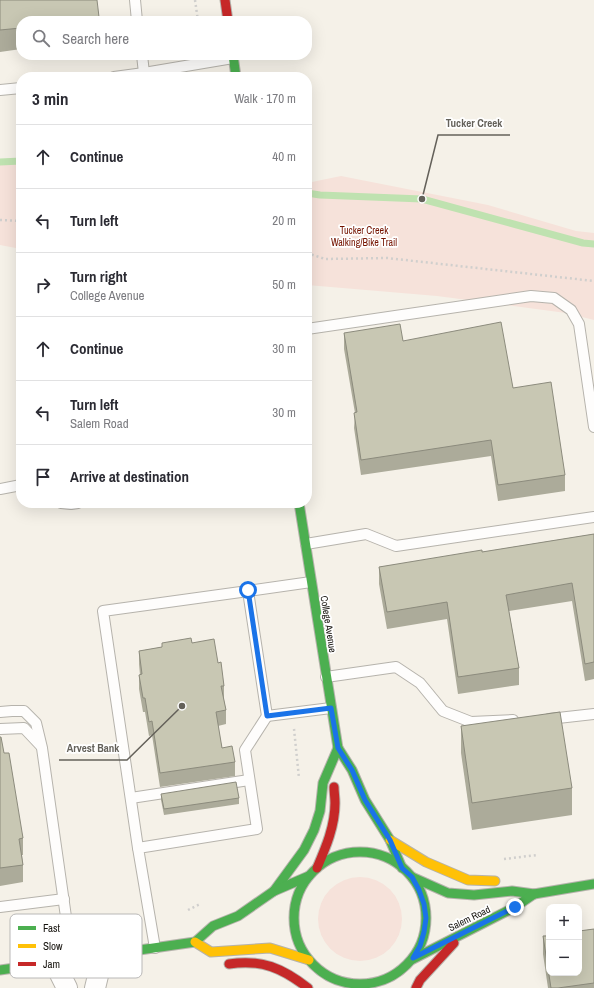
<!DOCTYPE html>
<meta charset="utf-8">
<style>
body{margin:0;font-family:"Archivo Narrow",sans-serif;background:#f2f2f3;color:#2b2b33}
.controls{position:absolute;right:12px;bottom:12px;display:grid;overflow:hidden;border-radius:8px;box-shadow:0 4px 16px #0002}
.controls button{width:36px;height:36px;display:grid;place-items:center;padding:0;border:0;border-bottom:1px solid #e1e1e2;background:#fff;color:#2b2b33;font:20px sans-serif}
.stop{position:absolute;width:12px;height:12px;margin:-9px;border:3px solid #1a73e8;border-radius:50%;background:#fff}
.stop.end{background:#1a73e8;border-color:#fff;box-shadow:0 1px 4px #0008}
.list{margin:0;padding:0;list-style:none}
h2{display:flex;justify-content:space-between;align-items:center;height:52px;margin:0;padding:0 16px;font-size:17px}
h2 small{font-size:13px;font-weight:400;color:#7c7c81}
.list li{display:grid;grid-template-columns:26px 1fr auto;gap:12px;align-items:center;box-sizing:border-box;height:64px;padding:0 16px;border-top:1px solid #e1e1e2}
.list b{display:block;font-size:15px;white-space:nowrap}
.list p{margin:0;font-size:13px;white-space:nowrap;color:#7c7c81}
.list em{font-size:13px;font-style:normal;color:#7c7c81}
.icon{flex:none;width:22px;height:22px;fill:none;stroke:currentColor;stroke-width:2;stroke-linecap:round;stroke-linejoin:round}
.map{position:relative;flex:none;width:594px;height:988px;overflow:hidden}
.search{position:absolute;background:#fff;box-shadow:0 4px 16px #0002;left:16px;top:16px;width:296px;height:44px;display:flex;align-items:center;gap:10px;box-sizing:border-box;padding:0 14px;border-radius:16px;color:#7c7c81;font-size:15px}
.panel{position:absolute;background:#fff;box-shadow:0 4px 16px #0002;left:16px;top:72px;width:296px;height:436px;border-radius:16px}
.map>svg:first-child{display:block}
.green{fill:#f6e2da}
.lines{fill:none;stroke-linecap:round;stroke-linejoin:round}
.stream{stroke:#bfe2b0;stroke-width:7}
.lane-casing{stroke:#b6b3ac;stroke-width:12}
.street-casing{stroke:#b6b3ac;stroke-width:22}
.fast-casing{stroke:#b6b3ac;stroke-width:11}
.slow-casing{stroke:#b6b3ac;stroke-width:11}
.jam-casing{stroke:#b6b3ac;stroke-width:11}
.path{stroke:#d0cfcd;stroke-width:2.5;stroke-dasharray:2 3;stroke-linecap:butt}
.lane{stroke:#fefdfc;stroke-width:10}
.street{stroke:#fefdfc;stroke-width:20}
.fast{stroke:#4caf50;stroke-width:9}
.slow{stroke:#ffc107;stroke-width:9}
.jam{stroke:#c62828;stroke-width:9}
.wall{fill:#acab9a}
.building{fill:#c8c7b3;stroke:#8c8b7d}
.route{stroke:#1a73e8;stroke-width:5}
.labels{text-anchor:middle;stroke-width:3.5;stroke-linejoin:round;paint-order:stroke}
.park-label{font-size:10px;fill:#751400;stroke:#fff}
.street-label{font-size:10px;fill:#16130e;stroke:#fff}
.key{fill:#fff;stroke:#b9b8b7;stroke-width:1}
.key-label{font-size:11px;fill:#16130e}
.leader{fill:none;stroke:#64615a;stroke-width:1.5}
.callout-dot{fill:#64615a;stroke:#fff;stroke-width:1.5}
.callout-label{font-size:11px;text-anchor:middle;font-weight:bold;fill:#64615a;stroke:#fff;stroke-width:3.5;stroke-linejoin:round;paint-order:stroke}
</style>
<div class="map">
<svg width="594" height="988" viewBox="0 0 594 988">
<rect width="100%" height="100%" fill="#f5f1e8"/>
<g class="green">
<path d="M21 161V249L0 245V162Z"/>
<path d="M341 176 488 205 576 231 594 233V320L566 313 437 296 307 285V183Z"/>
<circle cx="360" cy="919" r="42"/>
</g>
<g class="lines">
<g class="stream">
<path d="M0 162 21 161"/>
<path d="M307 193 320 195 422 199 583 243 594 244"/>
</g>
<defs>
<g id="lane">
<path d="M135 0 137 21"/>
<path d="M142 55 144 73"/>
<path d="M114 77 144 73 233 58"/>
<path d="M0 90 21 88"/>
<path d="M307 329 531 296 554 298 571 310 579 324 594 427"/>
<path d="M0 489 21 485"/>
<path d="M61 503 71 504 78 503"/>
<path d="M306 544 366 534 396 546 594 517"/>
<path d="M311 582 248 591 267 716 331 708"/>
<path d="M326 677 396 667 420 683 443 711 471 722 513 720"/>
<path d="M0 712 12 711H24L36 723 42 748 72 959"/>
<path d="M549 719 594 714"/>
<path d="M0 729 24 728 41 746"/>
<path d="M131 798 249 780"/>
<path d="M138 848 103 611 248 591"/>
<path d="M0 907 64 899"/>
<path d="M155 948 138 848 257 829 245 750 267 716"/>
</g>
<g id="street">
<path d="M54 962 67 988"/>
<path d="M95 988 103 955"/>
</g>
<g id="fast">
<path d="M233 55 236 77"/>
<path d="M299 503 338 748 352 770 365 800 390 840 402 868"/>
<circle cx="360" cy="918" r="66"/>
<path d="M412 877 448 893 474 895 512 891 534 894 594 884"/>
<path d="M274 891 304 850 314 830 320 811 323 783 338 748"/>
<path d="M413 959 515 907 534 894"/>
<path d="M0 970 195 942 213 926 238 916 274 891 309 876"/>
</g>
<g id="slow">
<path d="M390 840 426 862 468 880 495 881"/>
<path d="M195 942 211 952 270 948 309 960"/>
</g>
<g id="jam">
<path d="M225 0 228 21"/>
<path d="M317 868C326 847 335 826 335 803 335 797 334 792 334 787"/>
<path d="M229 964C262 959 282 968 308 988"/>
<path d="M416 988 420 980 454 943"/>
</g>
</defs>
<use href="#lane" class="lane-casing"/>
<use href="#street" class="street-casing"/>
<use href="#fast" class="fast-casing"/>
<use href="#slow" class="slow-casing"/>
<use href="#jam" class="jam-casing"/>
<g class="path">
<path d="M195 0 198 21"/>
<path d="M0 220 21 221"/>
<path d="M307 253 325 259 387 258 594 281"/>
<path d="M294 729 299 778"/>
<path d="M504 859 537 855"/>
<path d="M188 910 200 904"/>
</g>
<use href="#lane" class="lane"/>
<use href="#street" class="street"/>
<use href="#fast" class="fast"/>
<use href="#slow" class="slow"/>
<use href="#jam" class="jam"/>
</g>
<g class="wall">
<path d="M0 0 99 17V21H21V49L0 52Z"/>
<path d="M344 333 403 341 513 388 565 475V491L498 501 491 456 361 475 354 428 355 413 344 349Z"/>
<path d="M594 534V679L585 681 572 601 509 611 519 668V685L458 694 447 619 387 629 379 584V567L482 552Z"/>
<path d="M162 643H192L218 663 224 686V700L226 710V724L218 726 222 748 235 762V776L160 787 152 735 149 736 145 712H143L139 689V675H140L139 664V651L162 647Z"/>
<path d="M461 726 572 788V815L472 830 461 753Z"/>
<path d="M0 737 23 838V855H22L23 865V882L0 886Z"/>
<path d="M161 794 239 798V804L164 815 161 800Z"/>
<path d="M594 929V988H548L543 954V936Z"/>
</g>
<g class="building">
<path d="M0 0H97L99 17 71 21H21V28L0 30Z"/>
<path d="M501 322 513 388 551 382 565 475 498 485 491 440 361 460 354 413 357 412 344 333 400 324 403 341Z"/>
<path d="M594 534V662L585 664 572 583 506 595 519 668 458 677 447 602 387 612 379 567 482 550V552Z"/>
<path d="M191 638 192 643 214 639 218 663 221 662 224 686H221L226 710 216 712 222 748 232 746 235 762 160 773 152 721 149 722 145 698H143L139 675 142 674 139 651 162 647V643Z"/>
<path d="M560 712 572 788 472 803 461 726Z"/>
<path d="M0 737H1L4 753H9L23 838 19 839 23 865 0 868Z"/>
<path d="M236 782 239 798 164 809 161 794Z"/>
<path d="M594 929V983L558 988H551L543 936H549V973H579V931Z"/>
</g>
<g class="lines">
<path class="route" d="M248 590 267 716 331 708 338 748 352 770 365 800 390 840 402 868 412 877 419 890 424 904 426 918 424 932 420 946 413 958 515 907"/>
</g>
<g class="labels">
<g class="park-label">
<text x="364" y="234">Tucker Creek<tspan x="364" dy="12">Walking/Bike Trail</tspan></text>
</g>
<g class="street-label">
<text transform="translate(329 624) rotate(81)" y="4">College Avenue</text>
<text transform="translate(469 918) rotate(-26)" y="4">Salem Road</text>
</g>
</g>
<rect x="10" y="914" width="132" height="64" rx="6" class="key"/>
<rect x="18" y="926" width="18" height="4" fill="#4caf50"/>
<rect x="18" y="944" width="18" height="4" fill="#ffc107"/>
<rect x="18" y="962" width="18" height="4" fill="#c62828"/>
<g class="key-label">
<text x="43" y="932">Fast</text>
<text x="43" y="950">Slow</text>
<text x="43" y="968">Jam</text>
</g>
<path class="leader" d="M422 199L438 135H510M182 706L127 760H59"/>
<g class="callout-dot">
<circle cx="422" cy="199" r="4"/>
<circle cx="182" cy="706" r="4"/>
</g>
<g class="callout-label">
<text x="474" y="127">Tucker Creek</text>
<text x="93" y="752">Arvest Bank</text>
</g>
</svg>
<div class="controls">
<button>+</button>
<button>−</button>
</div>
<div class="stop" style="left:248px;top:590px"></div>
<div class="stop end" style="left:515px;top:907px"></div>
<div class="search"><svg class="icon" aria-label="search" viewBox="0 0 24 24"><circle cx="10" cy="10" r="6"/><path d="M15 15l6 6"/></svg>Search here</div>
<section class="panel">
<h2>3 min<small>Walk · 170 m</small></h2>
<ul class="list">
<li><svg class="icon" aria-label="ahead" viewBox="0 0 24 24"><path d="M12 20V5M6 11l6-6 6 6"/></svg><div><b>Continue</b></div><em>40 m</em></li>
<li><svg class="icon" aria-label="left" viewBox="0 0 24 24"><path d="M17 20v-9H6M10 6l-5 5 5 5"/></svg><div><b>Turn left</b></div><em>20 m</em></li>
<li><svg class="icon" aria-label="right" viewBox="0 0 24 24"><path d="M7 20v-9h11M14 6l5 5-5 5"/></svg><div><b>Turn right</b><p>College Avenue</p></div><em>50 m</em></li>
<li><svg class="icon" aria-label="ahead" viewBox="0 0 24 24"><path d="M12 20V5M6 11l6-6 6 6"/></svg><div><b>Continue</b></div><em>30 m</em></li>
<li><svg class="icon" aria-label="left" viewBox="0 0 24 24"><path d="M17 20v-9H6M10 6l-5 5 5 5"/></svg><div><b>Turn left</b><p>Salem Road</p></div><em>30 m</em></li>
<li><svg class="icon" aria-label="arrive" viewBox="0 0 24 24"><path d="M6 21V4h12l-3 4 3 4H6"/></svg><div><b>Arrive at destination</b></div></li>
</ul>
</section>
</div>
